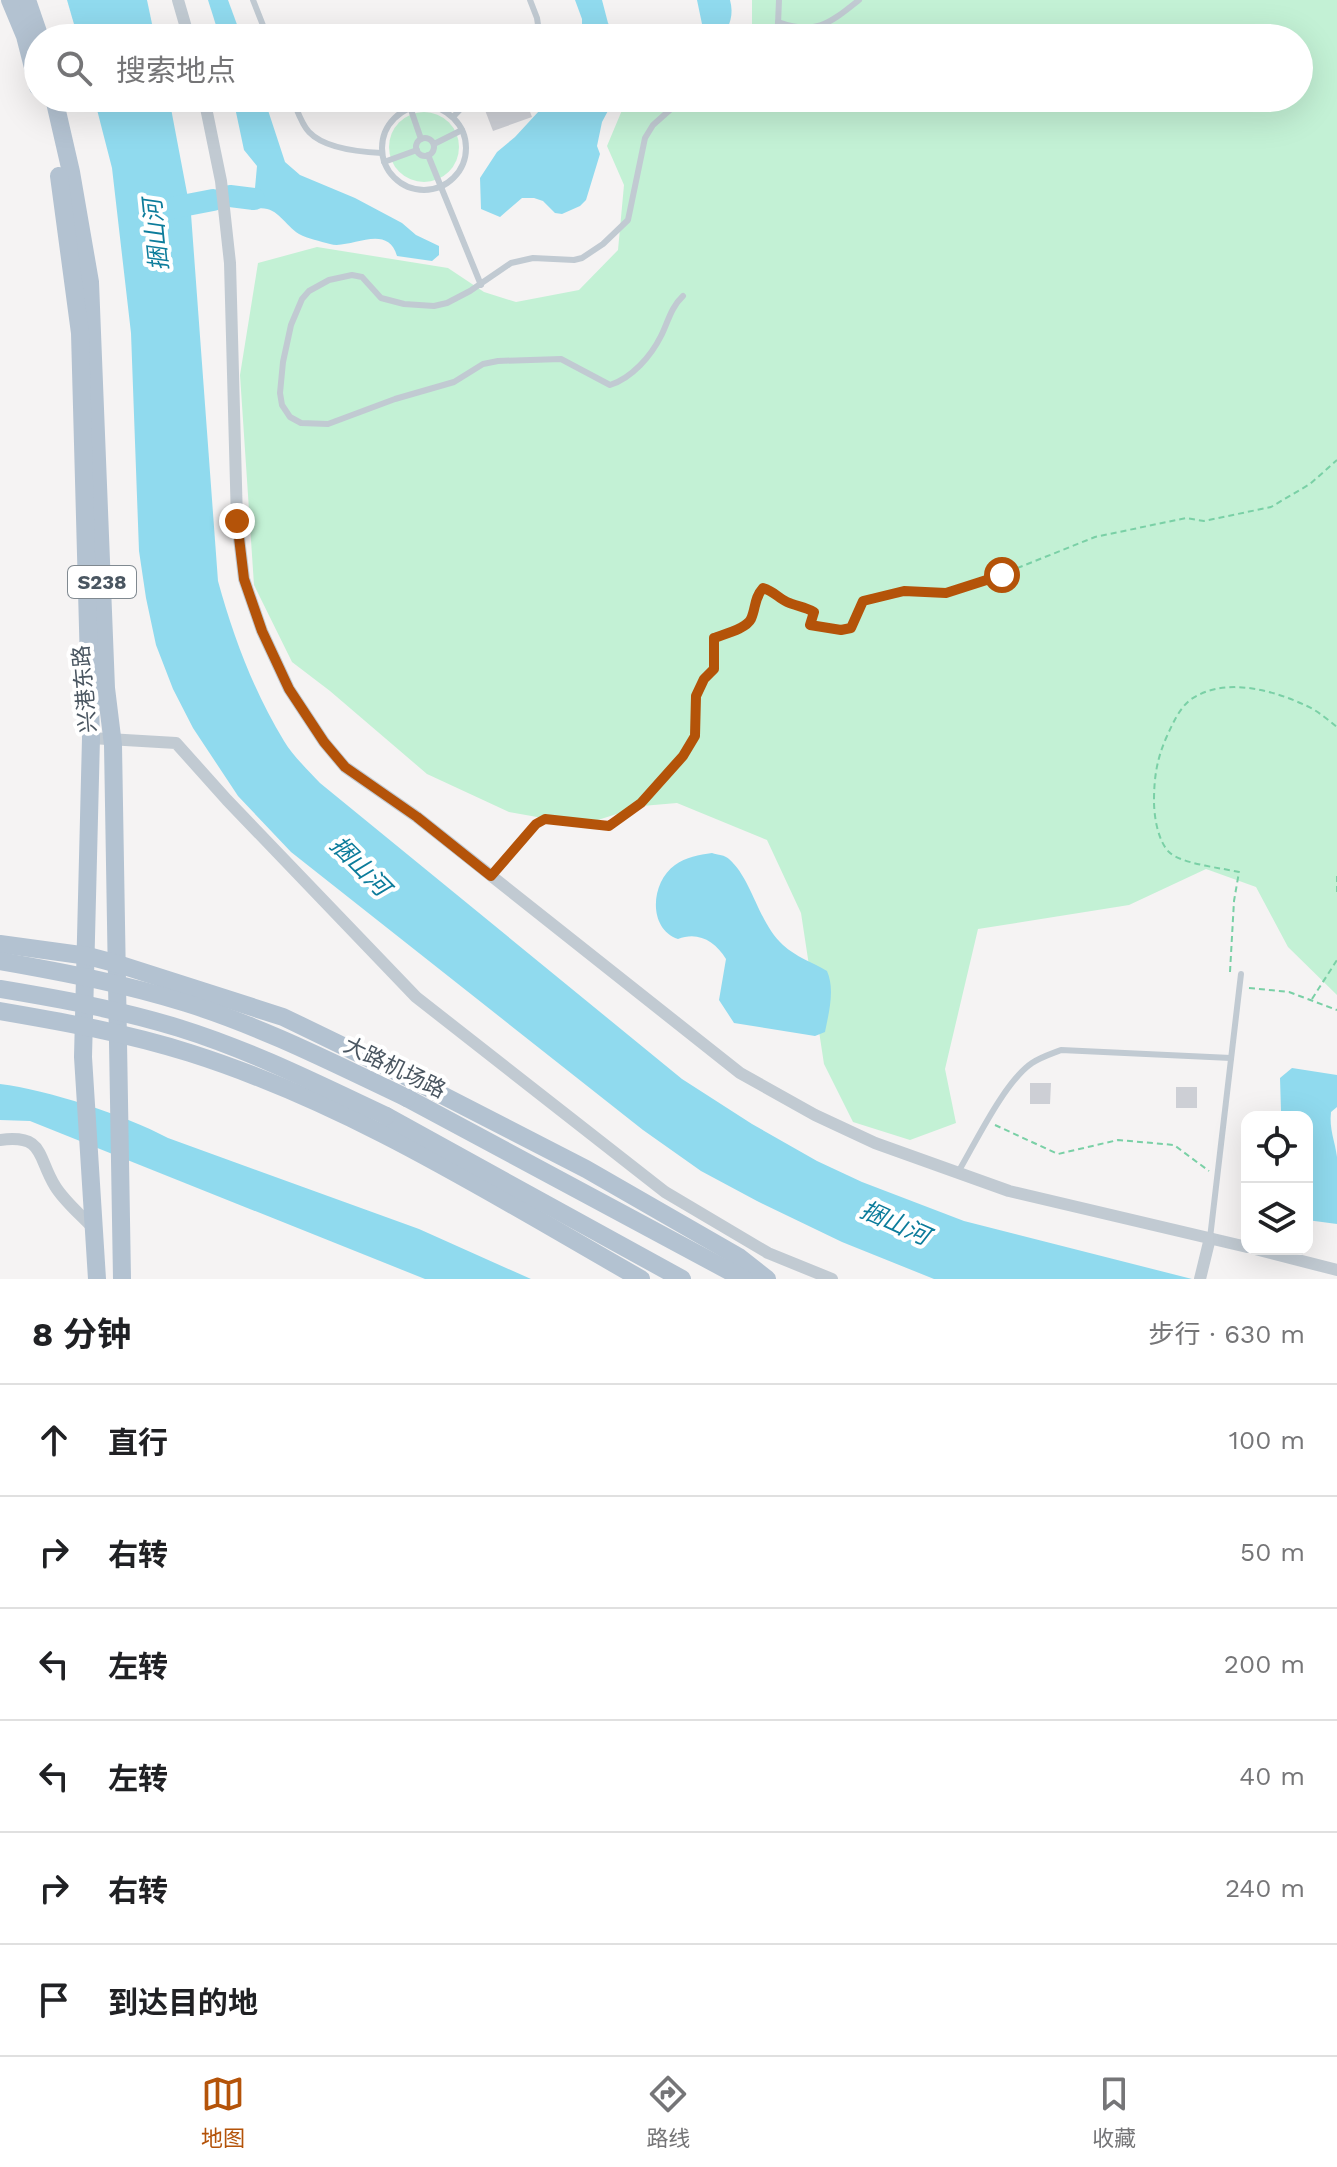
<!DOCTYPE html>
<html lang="zh">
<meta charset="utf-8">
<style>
body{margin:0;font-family:"Work Sans","Noto Sans SC",sans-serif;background:#f6f6f6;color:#202124}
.controls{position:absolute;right:24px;bottom:24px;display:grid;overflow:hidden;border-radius:16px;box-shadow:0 8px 32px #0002}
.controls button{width:72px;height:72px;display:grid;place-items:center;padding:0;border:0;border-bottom:2px solid #e0e0e0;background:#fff;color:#202124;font:40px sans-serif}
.stop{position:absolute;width:24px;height:24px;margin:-18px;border:6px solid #b45309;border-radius:50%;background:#fff}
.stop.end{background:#b45309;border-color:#fff;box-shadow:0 2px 8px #0008}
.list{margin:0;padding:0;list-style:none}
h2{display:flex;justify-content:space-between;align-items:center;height:104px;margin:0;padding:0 32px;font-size:34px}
h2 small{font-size:26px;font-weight:400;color:#757577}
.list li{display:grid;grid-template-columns:52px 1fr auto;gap:24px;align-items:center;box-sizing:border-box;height:112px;padding:0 32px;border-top:2px solid #e0e0e0}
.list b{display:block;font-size:30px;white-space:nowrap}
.list em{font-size:26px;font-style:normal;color:#757577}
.icon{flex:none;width:44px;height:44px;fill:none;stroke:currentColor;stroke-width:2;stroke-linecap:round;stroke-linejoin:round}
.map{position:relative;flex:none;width:1337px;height:1279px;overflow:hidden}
.search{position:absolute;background:#fff;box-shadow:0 8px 32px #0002;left:24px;right:24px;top:24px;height:88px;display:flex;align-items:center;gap:20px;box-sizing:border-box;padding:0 28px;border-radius:44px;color:#757577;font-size:30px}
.sheet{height:776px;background:#fff}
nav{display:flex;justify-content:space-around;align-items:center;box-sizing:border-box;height:112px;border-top:2px solid #e0e0e0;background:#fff;font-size:22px;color:#757577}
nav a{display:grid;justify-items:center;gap:4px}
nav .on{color:#b45309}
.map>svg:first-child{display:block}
.green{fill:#c3f1d5}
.water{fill:#90daee}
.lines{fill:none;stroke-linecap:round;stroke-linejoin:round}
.river{stroke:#90daee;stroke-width:22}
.building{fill:#cdcfd5}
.path{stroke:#7ad0a6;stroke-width:2;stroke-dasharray:6 4;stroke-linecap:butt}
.service{stroke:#c1cad2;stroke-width:6}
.minor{stroke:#c1cad2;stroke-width:12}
.primary{stroke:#b3c2d1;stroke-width:18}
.primary-bridge{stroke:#b3c2d1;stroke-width:18}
.route{stroke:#b45309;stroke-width:10}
.labels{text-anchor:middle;stroke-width:8;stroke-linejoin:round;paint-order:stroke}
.shield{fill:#fff;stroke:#808990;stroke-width:2}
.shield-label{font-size:20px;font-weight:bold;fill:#4a5661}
.street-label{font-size:22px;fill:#4a5661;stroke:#fff}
.water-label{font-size:24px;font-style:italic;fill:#0c7c9b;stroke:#fff}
</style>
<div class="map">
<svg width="1337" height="1279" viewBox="0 0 1337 1279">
<rect width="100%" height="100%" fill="#f5f3f3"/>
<g class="green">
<path d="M752 0H1337V995L1288 947 1256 887 1206 869 1129 905 978 929 945 1069 956 1123 910 1140 853 1122 824 1064 801 913 767 840 677 803 642 806 582 825 509 812 427 774 330 691 292 662 254 585 240 375 258 263 317 247 448 268 484 292 516 302 579 290 618 250 624 185 607 146 625 103 636 98H1299V38H752Z"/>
<circle cx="424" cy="147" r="35"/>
</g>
<g class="water">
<path d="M67 0H147L155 38H78Z"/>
<path d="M208 0H228L239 30 237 38H220Z"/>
<path d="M575 0H602L608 23 618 38H582V19Z"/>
<path d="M697 0H730C734 15 730 25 722 38H696L702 24Z"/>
<path d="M94 98H169L191 214 218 581C233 636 254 692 284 741 293 756 308 770 320 783L682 1079 752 1124 817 1161 862 1182 964 1221 1192 1279H934L842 1242 757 1201 701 1171 643 1130 291 852 238 796 193 728 173 689 156 645 146 598 139 551 131 333 112 168Z"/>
<path d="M233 98H264L285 162 300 175 355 198 402 223 416 235 439 246V255L432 261 397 256C387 222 350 250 330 244 320 241 308 239 299 234 282 223 276 202 251 210L249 191 255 188 257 166 244 150Z"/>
<path d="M551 98H623L610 107 602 122 597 146 600 154 586 200 580 206 562 214 555 213 543 201 534 198H522L500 217 481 209 480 178 497 152 515 137Z"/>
<path d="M712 853C718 855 725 855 729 859 752 879 758 922 783 945 796 957 812 962 827 971 835 989 829 1012 825 1032L815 1036 734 1023 719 1000 726 959C715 941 698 931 678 939 647 928 651 882 675 865 686 857 699 855 712 853Z"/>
<path d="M1292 1068 1337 1075V1107L1331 1112C1329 1129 1335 1141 1337 1157 1337 1179 1337 1202 1337 1224L1307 1220V1117H1275L1281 1111 1280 1078Z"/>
<path d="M0 1084C48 1090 125 1115 168 1138L419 1229 531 1279H425L30 1121 0 1120Z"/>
</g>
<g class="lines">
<g class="river">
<path d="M230 196 254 199"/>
<path d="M161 210 213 200"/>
</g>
</g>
<g class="building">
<path d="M503 98H525L532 117 493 131 483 105Z"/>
<path d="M1030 1083H1051L1050 1104H1030Z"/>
<rect x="1176" y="1087" width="21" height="21"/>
</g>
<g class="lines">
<g class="path">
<path d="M498 868 536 824 545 819 609 826 641 803 683 756 695 736 696 696 704 679 714 669V638L746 624 752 618C751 606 755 597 763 588 773 591 778 598 787 602 796 606 805 607 814 612L810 625 841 630 851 628 863 601 904 591 946 593 965 589 1095 537 1186 518 1204 521 1271 507 1310 484 1337 460"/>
<path d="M1337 876V895"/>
<path d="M1230 972 1234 901 1239 872C1222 868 1181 864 1169 852 1158 841 1154 817 1154 801 1154 777 1157 758 1167 736 1173 723 1179 709 1190 700 1224 676 1273 690 1307 706 1318 711 1328 720 1337 727"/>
<path d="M1249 988 1289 992 1337 1010"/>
<path d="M1312 999 1337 960"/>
<path d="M995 1125 1058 1154 1118 1140 1174 1145 1209 1171"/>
</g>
<g class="service">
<path d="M253 0 268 38"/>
<path d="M530 0 537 18 540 38"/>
<path d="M778 22C816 36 830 23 859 0"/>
<path d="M773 38 778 24 779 0"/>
<path d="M292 98C297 109 301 124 309 132 325 149 360 152 382 153"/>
<circle cx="424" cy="148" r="42"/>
<path d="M410 107 421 139"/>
<path d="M453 117 471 98"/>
<circle cx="425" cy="147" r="9"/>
<path d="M434 144 462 130"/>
<path d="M428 155 481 285"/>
<path d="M384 162 417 150"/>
<path d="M683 296C671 307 668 322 661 336 651 356 632 378 610 385L561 359 498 361 483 364 454 382 395 399 328 424 301 423 290 417 282 405 280 393 283 362 291 325 302 299 309 291 329 280 352 275 362 277 381 298 404 304 434 306 447 303 470 291 511 263 533 258 574 260 582 258 603 244 628 220 645 138 653 125 671 109 698 98"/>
<path d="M957 1174C975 1144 1004 1082 1032 1063 1041 1057 1051 1054 1061 1050L1231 1058"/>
<path d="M1210 1238 1241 974"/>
</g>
<g class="minor">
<path d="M178 0 189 38"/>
<path d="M204 98 221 181 230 263 237 521 244 579 262 631 289 689 324 742 345 767 417 817 740 1073 815 1115 875 1143 1009 1191 1247 1247"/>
<path d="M91 738 176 743 227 800 416 997 665 1192 768 1253 832 1279"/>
<path d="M0 1140C45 1134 37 1157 55 1186 64 1201 81 1215 93 1228"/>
<path d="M1255 1249 1337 1270"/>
<path d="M1200 1279 1210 1238"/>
</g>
<g class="primary">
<path d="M10 0 25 36 38 87"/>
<path d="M27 0 40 38"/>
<path d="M54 98 71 172 90 282 106 688 113 745 122 1279"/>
<path d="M59 176 80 333 91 738 83 1057 97 1279"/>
<path d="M0 944 88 956 118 964 283 1017 405 1076 586 1169 739 1257 767 1279"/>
<path d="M0 1011C64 1022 127 1033 190 1053 351 1104 495 1196 641 1279"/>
<path d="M407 1098 744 1279"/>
<path d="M386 1116 682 1279"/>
</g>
<g class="primary-bridge">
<path d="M0 961C63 972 125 984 186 1003 263 1027 335 1064 407 1098"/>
<path d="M0 989C60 999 121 1010 179 1028 250 1050 318 1084 386 1116"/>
</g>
</g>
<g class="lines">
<path class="route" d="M237 521 244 579 262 631 289 689 324 742 345 767 417 817 491 876 536 824 545 819 609 826 641 803 683 756 695 736 696 696 704 679 714 669V638C724 634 746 629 751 619 756 608 754 598 763 588 774 591 778 598 787 602 796 606 805 607 814 612L810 625 841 630 851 628 863 601 904 591 946 593 1002 575"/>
</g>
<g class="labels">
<rect class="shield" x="68" y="566" width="68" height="32" rx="6"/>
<g class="shield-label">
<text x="102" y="589">S238</text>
</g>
<g class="street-label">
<text transform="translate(84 689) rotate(-95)" y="8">兴港东路</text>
<text transform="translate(395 1067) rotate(26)" y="8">大路机场路</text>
</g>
<g class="water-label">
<text transform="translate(156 235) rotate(-96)" y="8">捆山河</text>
<text transform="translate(360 866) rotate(45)" y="8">捆山河</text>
<text transform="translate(895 1223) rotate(24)" y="8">捆山河</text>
</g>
</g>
</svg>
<div class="controls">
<button><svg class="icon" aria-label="locate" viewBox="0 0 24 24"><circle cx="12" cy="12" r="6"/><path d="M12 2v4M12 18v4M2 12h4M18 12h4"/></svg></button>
<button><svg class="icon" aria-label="layers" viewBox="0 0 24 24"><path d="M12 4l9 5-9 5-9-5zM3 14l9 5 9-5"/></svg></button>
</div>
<div class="stop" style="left:1002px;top:575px"></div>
<div class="stop end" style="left:237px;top:521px"></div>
<div class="search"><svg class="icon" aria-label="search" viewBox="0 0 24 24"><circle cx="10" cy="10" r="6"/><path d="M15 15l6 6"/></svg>搜索地点</div>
</div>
<section class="sheet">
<h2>8 分钟<small>步行 · 630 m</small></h2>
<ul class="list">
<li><svg class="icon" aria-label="ahead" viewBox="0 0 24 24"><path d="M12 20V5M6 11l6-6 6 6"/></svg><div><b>直行</b></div><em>100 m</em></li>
<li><svg class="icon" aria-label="right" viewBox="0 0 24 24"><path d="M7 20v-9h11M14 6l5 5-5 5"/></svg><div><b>右转</b></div><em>50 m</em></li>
<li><svg class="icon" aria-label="left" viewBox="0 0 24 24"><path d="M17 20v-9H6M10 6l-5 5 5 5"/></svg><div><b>左转</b></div><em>200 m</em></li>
<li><svg class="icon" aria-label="left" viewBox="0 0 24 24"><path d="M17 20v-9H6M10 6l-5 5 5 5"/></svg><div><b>左转</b></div><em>40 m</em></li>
<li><svg class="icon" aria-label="right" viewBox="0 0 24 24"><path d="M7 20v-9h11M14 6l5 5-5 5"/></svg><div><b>右转</b></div><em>240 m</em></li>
<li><svg class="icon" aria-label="arrive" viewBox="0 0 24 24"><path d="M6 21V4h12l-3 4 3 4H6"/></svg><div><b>到达目的地</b></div></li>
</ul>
</section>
<nav>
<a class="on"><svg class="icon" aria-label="map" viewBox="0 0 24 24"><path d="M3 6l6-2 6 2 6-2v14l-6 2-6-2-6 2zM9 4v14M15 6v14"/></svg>地图</a>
<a><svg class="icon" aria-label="directions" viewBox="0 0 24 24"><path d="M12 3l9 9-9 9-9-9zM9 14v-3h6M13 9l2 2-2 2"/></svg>路线</a>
<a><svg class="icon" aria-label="saved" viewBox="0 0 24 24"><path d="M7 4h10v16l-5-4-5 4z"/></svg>收藏</a>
</nav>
